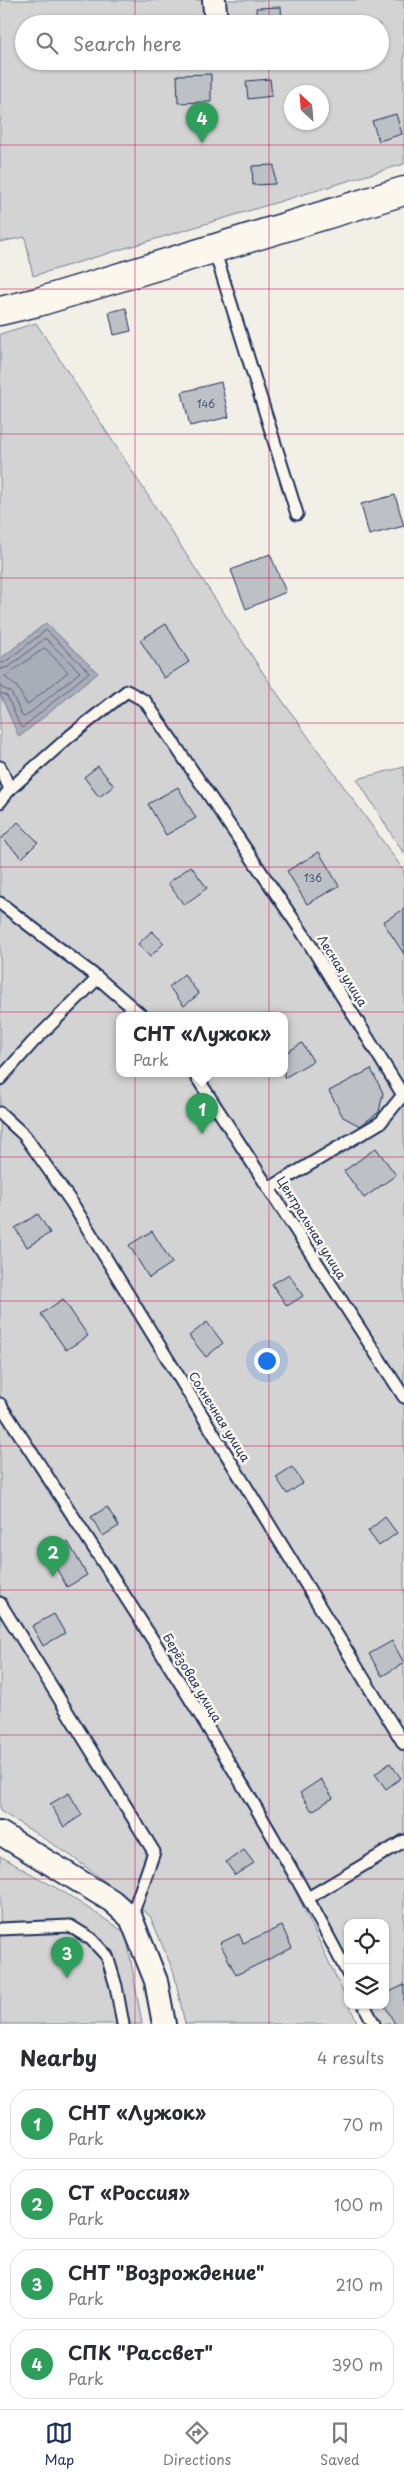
<!DOCTYPE html>
<meta charset="utf-8">
<style>
body{margin:0;font-family:"Playpen Sans",sans-serif;background:#f7f7f7;color:#2b2b33}
.controls{position:absolute;right:15px;bottom:15px;display:grid;overflow:hidden;border-radius:10px;box-shadow:0 1px 4px #0004}
.controls button{width:45px;height:45px;display:grid;place-items:center;padding:0;border:0;border-bottom:1px solid #e1e1e2;background:#fff;color:#2b2b33;font:25px sans-serif}
.compass{position:absolute;left:284px;top:85px;width:45px;height:45px;border-radius:50%;background:#fff;box-shadow:0 1px 4px #0004;rotate:334deg}
.you{position:absolute;left:266px;top:1360px;width:18px;height:18px;margin:-12px;border:4px solid #fff;border-radius:50%;background:#1a73e8;box-shadow:0 0 0 8px #1a73e833}
.badge{display:grid;place-items:center;width:32px;height:32px;border-radius:50%;background:#1b2f5e;color:#fff;font-size:16px;font-weight:700}
.pin{position:absolute;translate:-50% -41px;filter:drop-shadow(0 1px 2px #0008)}
.pin::after{content:'';position:absolute;top:26px;width:18px;height:15px;background:inherit;clip-path:polygon(0 0,100% 0,50% 100%)}
.popup{position:absolute;left:116px;top:1012px;width:172px;height:65px;box-sizing:border-box;display:grid;place-content:center;border-radius:10px;background:#fff;filter:drop-shadow(0 1px 4px #0005);font-size:16px;white-space:nowrap;color:#7c7c81}
.popup b{font-size:19px;color:#2b2b33}
.popup::after{content:'';position:absolute;left:50%;top:100%;margin-left:-10px;border:10px solid transparent;border-top-color:#fff}
.list{margin:0;padding:0;list-style:none}
h2{display:flex;justify-content:space-between;align-items:center;height:65px;margin:0;padding:0 20px;font-size:21px}
h2 small{font-size:16px;font-weight:400;color:#7c7c81}
.list li{display:grid;grid-template-columns:32px 1fr auto;gap:15px;align-items:center;box-sizing:border-box;height:70px;margin:0 10px 10px;padding:0 10px;border:1px solid #e1e1e2;border-radius:20px}
.list b{display:block;font-size:19px;white-space:nowrap}
.list p{margin:0;font-size:16px;white-space:nowrap;color:#7c7c81}
.list em{font-size:16px;font-style:normal;color:#7c7c81}
.icon{flex:none;width:28px;height:28px;fill:none;stroke:currentColor;stroke-width:2;stroke-linecap:round;stroke-linejoin:round}
.map{position:relative;flex:none;width:404px;height:2024px;overflow:hidden}
.search{position:absolute;background:#fff;box-shadow:0 1px 4px #0004;left:15px;right:15px;top:15px;height:55px;display:flex;align-items:center;gap:12px;box-sizing:border-box;padding:0 18px;border-radius:28px;color:#7c7c81;font-size:19px}
.sheet{height:385px;background:#fff}
nav{display:flex;justify-content:space-around;align-items:center;box-sizing:border-box;height:70px;border-top:1px solid #e1e1e2;background:#fff;font-size:14px;color:#7c7c81}
nav a{display:grid;justify-items:center;gap:2px}
nav .on{color:#1b2f5e}
.map>svg:first-child{display:block}
.green{fill:#d2d3d2;stroke:#768198;fill-rule:evenodd}
.water{fill:#a9adb7;stroke:#707b93}
.lines{fill:none;stroke-linecap:round;stroke-linejoin:round}
.shore{stroke:#546182;stroke-width:1}
.building{fill:#bdc0c4;stroke:#1b2f5e}
.lane-casing{stroke:#1b2f5e;stroke-width:15}
.street-casing{stroke:#1b2f5e;stroke-width:26}
.secondary-casing{stroke:#1b2f5e;stroke-width:31}
.lane{stroke:#fbf7ec;stroke-width:11}
.street{stroke:#fbf7ec;stroke-width:22}
.secondary{stroke:#fbf7ec;stroke-width:28}
.grid{fill:none;stroke:#c2185b;stroke-width:1;stroke-opacity:0.55}
.labels{text-anchor:middle;stroke-width:5;stroke-linejoin:round;paint-order:stroke}
.number-label{font-size:10px;fill:#445378}
.street-label{font-size:12px;fill:#1b2f5e;stroke:#fbf7ec}
</style>
<div class="map">
<svg width="404" height="2024" viewBox="0 0 404 2024">
<rect width="100%" height="100%" fill="#f2efe6"/>
<filter id="ink" filterUnits="userSpaceOnUse"><feTurbulence type="fractalNoise" baseFrequency=".02" numOctaves="2"/><feDisplacementMap in="SourceGraphic" scale="10" xChannelSelector="R" yChannelSelector="G"/><feConvolveMatrix kernelMatrix="1 2 1 2 8 2 1 2 1" color-interpolation-filters="sRGB"/></filter>
<g filter="url(#ink)">
<g class="green">
<path d="M0 0H404V164L33 276 25 237 0 242ZM24 24H380V61H24ZM292 92H322V122H292Z"/>
<path d="M36 323 267 679 404 871V2024H372L363 2005H385V1923H348V1973L295 1862 250 1783 0 1396V334ZM120 1015H284V1073H120Z"/>
<path d="M404 767V854L357 779Z"/>
<path d="M0 1415 212 1738 275 1847 358 2024H185L174 1973 150 1916 70 1855 0 1811Z"/>
<path d="M0 1856 65 1893 126 1933 142 2024H0Z"/>
</g>
<path class="water" d="M46 623 98 673 19 737 0 694V659Z"/>
<g class="lines">
<g class="shore">
<path d="M45 648 68 672 27 705 17 687 5 677Z"/>
<path d="M0 663 5 662 46 630 89 672 22 728 20 726 7 696 0 693"/>
<path d="M0 669 9 667 45 638 80 672 25 717 22 716 11 692 0 687"/>
</g>
</g>
<g class="building">
<path d="M281 7 282 24H257L256 8Z"/>
<path d="M211 74V102L178 103 177 75Z"/>
<path d="M270 79 272 96 248 99 246 81Z"/>
<path d="M396 114 402 134 379 141 372 121Z"/>
<path d="M274 165 275 184 253 185 252 166Z"/>
<path d="M126 308 131 331 114 335 109 312Z"/>
<path d="M221 382 229 417 190 426 182 392Z"/>
<path d="M395 495 404 526 369 535 361 504Z"/>
<path d="M270 554 286 592 246 609 231 570Z"/>
<path d="M166 624 189 662 164 678 140 640Z"/>
<path d="M98 766 114 786 99 797 84 777Z"/>
<path d="M178 787 196 818 166 835 148 804Z"/>
<path d="M18 822 38 842 22 858 2 838Z"/>
<path d="M319 852 339 886 307 904 287 871Z"/>
<path d="M191 866 207 888 184 905 168 883Z"/>
<path d="M404 909V954L383 922Z"/>
<path d="M152 931 164 943 150 957 138 944Z"/>
<path d="M184 974 199 994 184 1006 169 987Z"/>
<path d="M302 1043 313 1061 284 1078V1054Z"/>
<path d="M371 1069 383 1093 379 1112 360 1126 343 1117 329 1091Z"/>
<path d="M376 1148 396 1175 364 1198 344 1171Z"/>
<path d="M38 1214 50 1233 27 1247 15 1228Z"/>
<path d="M152 1231 172 1263 149 1278 129 1245Z"/>
<path d="M289 1274 303 1296 287 1306 272 1284Z"/>
<path d="M63 1299 88 1336 66 1350 41 1314Z"/>
<path d="M207 1322 223 1343 206 1357 189 1336Z"/>
<path d="M292 1467 303 1483 287 1494 276 1477Z"/>
<path d="M107 1507 119 1526 103 1536 91 1517Z"/>
<path d="M385 1517 397 1533 379 1546 368 1531Z"/>
<path d="M68 1542 87 1575 67 1587 48 1554Z"/>
<path d="M54 1614 65 1633 43 1646 32 1626Z"/>
<path d="M392 1641 404 1663 382 1676 369 1654Z"/>
<path d="M390 1763 401 1778 386 1789 375 1774Z"/>
<path d="M321 1779 333 1798 312 1811 300 1793Z"/>
<path d="M69 1793 82 1815 64 1827 50 1804Z"/>
<path d="M244 1850 254 1863 235 1875 226 1862Z"/>
<path d="M282 1926 292 1948 236 1975 220 1943 239 1934 243 1943Z"/>
<path d="M404 1985V2024H395L385 2006V1994Z"/>
</g>
<g class="lines">
<defs>
<g id="lane">
<path d="M214 249 297 514"/>
<path d="M0 767 10 789 0 802"/>
<path d="M10 789 70 736 127 691 145 701 304 935 403 1095 381 1122 270 1188"/>
<path d="M0 903 98 978 141 1015"/>
<path d="M194 1073 404 1397"/>
<path d="M0 1079 33 1042 98 978"/>
<path d="M0 1113 25 1136 72 1203 404 1744"/>
<path d="M0 1404C121 1590 246 1776 348 1974"/>
<path d="M0 1603 154 1852 131 1918"/>
<path d="M308 1898 404 1841"/>
<path d="M0 1929 70 1926 91 1939 107 1956 116 1986 123 2024"/>
<path d="M364 2005 374 2024"/>
</g>
<g id="street">
<path d="M214 0 216 24"/>
<path d="M0 1833 112 1901 131 1918 156 1981 164 2024"/>
</g>
<path id="secondary" d="M0 311 38 302 404 191"/>
</defs>
<use href="#lane" class="lane-casing"/>
<use href="#street" class="street-casing"/>
<use href="#secondary" class="secondary-casing"/>
<use href="#lane" class="lane"/>
<use href="#street" class="street"/>
<use href="#secondary" class="secondary"/>
</g>
</g>
<path class="grid" d="M135 0V24M269 0V24M135 61V2024M269 61V2024M0 145H404M0 289H404M0 434H404M0 578H404M0 723H404M0 867H404M0 1012H404M0 1157H404M0 1301H404M0 1446H404M0 1590H404M0 1735H404M0 1879H404"/>
<g class="labels">
<g class="number-label">
<text x="206" y="408">146</text>
<text x="313" y="882">136</text>
</g>
<g class="street-label">
<text transform="translate(342 971) rotate(58)" y="4">Лесная улица</text>
<text transform="translate(311 1228) rotate(58)" y="4">Центральная улица</text>
<text transform="translate(219 1417) rotate(58)" y="4">Солнечная улица</text>
<text transform="translate(192 1678) rotate(59)" y="4">Берёзовая улица</text>
</g>
</g>
</svg>
<div class="controls">
<button><svg class="icon" aria-label="locate" viewBox="0 0 24 24"><circle cx="12" cy="12" r="6"/><path d="M12 2v4M12 18v4M2 12h4M18 12h4"/></svg></button>
<button><svg class="icon" aria-label="layers" viewBox="0 0 24 24"><path d="M12 4l9 5-9 5-9-5zM3 14l9 5 9-5"/></svg></button>
</div>
<svg class="compass" viewBox="-18 -18 36 36"><path d="M0-13l5 13h-10z" fill="#e53935"/><path d="M0 13l5-13h-10z" fill="#7c7c81"/></svg>
<div class="you"></div>
<div class="pin badge" style="left:202px;top:1134px;background:#2e9e5b">1</div>
<div class="popup"><b>СНТ «Лужок»</b>Park</div>
<div class="pin badge" style="left:53px;top:1577px;background:#2e9e5b">2</div>
<div class="pin badge" style="left:67px;top:1978px;background:#2e9e5b">3</div>
<div class="pin badge" style="left:202px;top:143px;background:#2e9e5b">4</div>
<div class="search"><svg class="icon" aria-label="search" viewBox="0 0 24 24"><circle cx="10" cy="10" r="6"/><path d="M15 15l6 6"/></svg>Search here</div>
</div>
<section class="sheet">
<h2>Nearby<small>4 results</small></h2>
<ul class="list">
<li><span class="badge" style="background:#2e9e5b">1</span><div><b>СНТ «Лужок»</b><p>Park</p></div><em>70 m</em></li>
<li><span class="badge" style="background:#2e9e5b">2</span><div><b>СТ «Россия»</b><p>Park</p></div><em>100 m</em></li>
<li><span class="badge" style="background:#2e9e5b">3</span><div><b>СНТ &quot;Возрождение&quot;</b><p>Park</p></div><em>210 m</em></li>
<li><span class="badge" style="background:#2e9e5b">4</span><div><b>СПК &quot;Рассвет&quot;</b><p>Park</p></div><em>390 m</em></li>
</ul>
</section>
<nav>
<a class="on"><svg class="icon" aria-label="map" viewBox="0 0 24 24"><path d="M3 6l6-2 6 2 6-2v14l-6 2-6-2-6 2zM9 4v14M15 6v14"/></svg>Map</a>
<a><svg class="icon" aria-label="directions" viewBox="0 0 24 24"><path d="M12 3l9 9-9 9-9-9zM9 14v-3h6M13 9l2 2-2 2"/></svg>Directions</a>
<a><svg class="icon" aria-label="saved" viewBox="0 0 24 24"><path d="M7 4h10v16l-5-4-5 4z"/></svg>Saved</a>
</nav>
